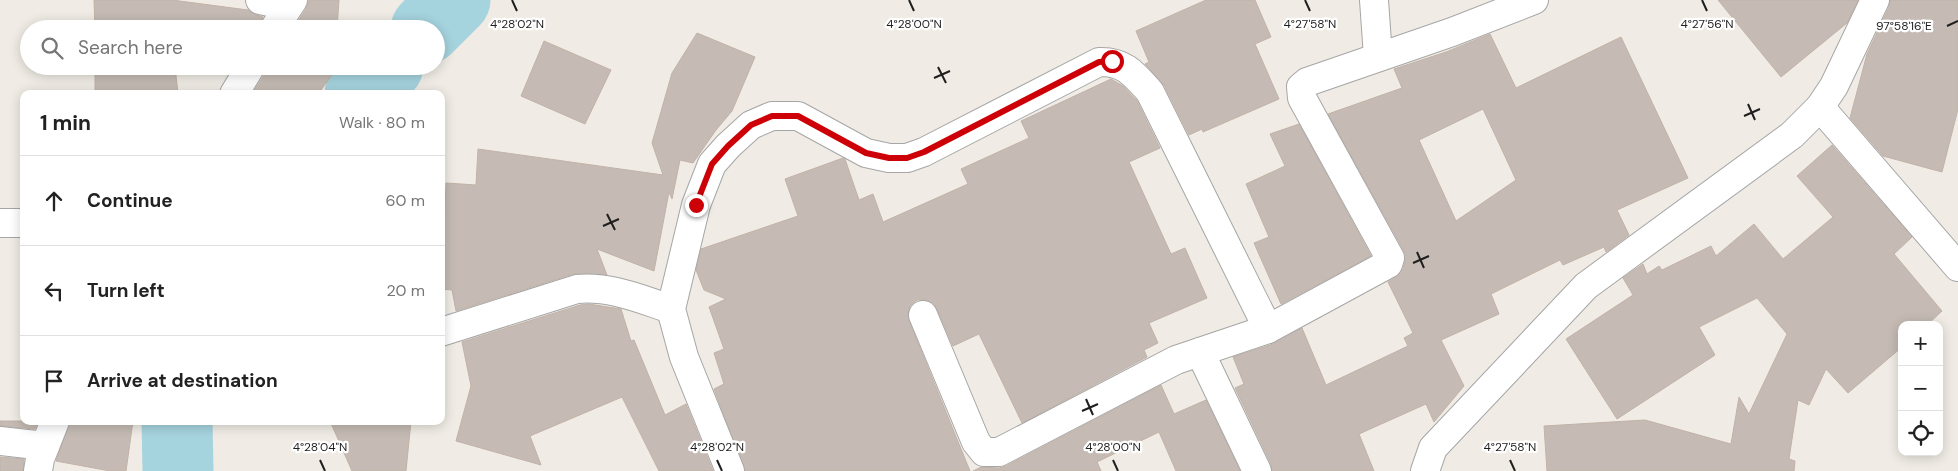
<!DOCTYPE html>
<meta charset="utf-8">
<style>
body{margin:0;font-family:"DM Sans",sans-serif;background:#f2f2f2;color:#222}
.controls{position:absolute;right:15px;bottom:15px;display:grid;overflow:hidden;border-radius:10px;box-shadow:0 2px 12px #0003}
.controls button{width:45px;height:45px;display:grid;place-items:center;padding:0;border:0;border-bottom:1px solid #e0e0e0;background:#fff;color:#222;font:25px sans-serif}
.stop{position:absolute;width:15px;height:15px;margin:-11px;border:4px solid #ce0007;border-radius:50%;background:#fff}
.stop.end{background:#ce0007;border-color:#fff;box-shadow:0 1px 5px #0008}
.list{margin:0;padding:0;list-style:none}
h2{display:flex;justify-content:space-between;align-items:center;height:65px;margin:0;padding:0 20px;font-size:21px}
h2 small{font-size:16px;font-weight:400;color:#767676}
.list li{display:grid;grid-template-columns:32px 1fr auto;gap:15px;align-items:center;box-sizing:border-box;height:90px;padding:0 20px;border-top:1px solid #e0e0e0}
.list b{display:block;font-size:19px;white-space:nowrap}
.list em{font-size:16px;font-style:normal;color:#767676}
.icon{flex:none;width:28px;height:28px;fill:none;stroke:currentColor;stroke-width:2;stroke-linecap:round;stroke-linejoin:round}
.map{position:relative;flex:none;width:1958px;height:471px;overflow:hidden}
.search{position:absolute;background:#fff;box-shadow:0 2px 12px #0003;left:20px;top:20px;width:425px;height:55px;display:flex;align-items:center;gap:12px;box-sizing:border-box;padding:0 18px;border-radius:28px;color:#767676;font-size:19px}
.panel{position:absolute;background:#fff;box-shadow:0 2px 12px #0003;left:20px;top:90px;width:425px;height:335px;border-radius:10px}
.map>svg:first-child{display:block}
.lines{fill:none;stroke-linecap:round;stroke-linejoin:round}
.river{stroke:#a5d3de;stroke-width:71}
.building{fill:#c5bbb4;stroke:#c2b2a7;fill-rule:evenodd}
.minor-casing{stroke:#a6a6a6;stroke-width:30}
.minor{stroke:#fff;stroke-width:28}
.route{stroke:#ce0007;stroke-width:6}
.ticks{fill:none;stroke:#1f1f1f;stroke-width:2}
.ticks-label{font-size:12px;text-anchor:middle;fill:#1f1f1f;stroke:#fff;stroke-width:4.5;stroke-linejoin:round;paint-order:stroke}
</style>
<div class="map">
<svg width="1958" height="471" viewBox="0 0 1958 471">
<rect width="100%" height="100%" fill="#f0ece5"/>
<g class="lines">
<g class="river">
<path d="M426 29 455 0"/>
<path d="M360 94 388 66"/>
<path d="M177 421 178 471"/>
</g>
</g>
<g class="building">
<path d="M94 0H172L248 10 256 15 263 17 258 29H95Z"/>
<path d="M309 0H339L337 29H293L306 9Z"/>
<path d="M1206 0H1255L1271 37 1255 44 1279 99 1203 132 1202 129 1189 135 1164 85 1145 64 1149 62 1136 31Z"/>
<path d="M1718 0H1858L1847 23 1781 77Z"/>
<path d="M1890 0H1958V109L1942 172 1883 156 1850 118 1867 54 1889 7Z"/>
<path d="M697 33 755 57 732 111 716 130 693 163 680 160 672 199 669 192 654 271 597 249 607 275 573 274 456 311 452 290 441 289V241L445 208 446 183 476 185 478 149 663 175 652 143 672 73Z"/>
<path d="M1490 34 1516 88 1621 37 1688 178 1617 210 1629 235 1606 252 1604 247 1563 265 1560 260 1491 294 1499 314 1441 340 1464 386 1434 422 1426 404 1359 434 1374 471H1272L1271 464 1235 388 1244 384 1233 357 1273 344 1302 328 1326 385 1408 346 1404 338 1413 333 1388 282 1396 277 1403 269 1406 257 1404 251 1328 114 1402 88 1394 69 1446 52ZM1483 109 1516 180 1456 221 1419 140Z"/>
<path d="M544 41 611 70 585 124 521 96Z"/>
<path d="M95 66H175L178 94H95Z"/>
<path d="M267 66H335V71L318 94H252L268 69H266Z"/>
<path d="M1111 79 1123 86 1137 101 1160 148 1129 162 1171 254 1185 248 1207 298 1149 323 1158 343 1144 350 1147 357 1022 423 979 334 953 346 937 309 933 303 925 300H917L910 306 908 313 909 321 970 471H745L714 389 724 384 714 353 724 349 709 307 726 299 704 290 696 270 701 249 798 216 785 179 843 158 845 159 859 200 873 194 883 222 968 184 961 169 1029 138 1021 121Z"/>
<path d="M1299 124 1371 256 1281 304 1254 243 1269 237 1246 184 1285 166 1270 134Z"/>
<path d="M1832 145 1912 237 1894 254 1942 311 1927 325H1902V347L1848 393 1826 369 1809 405 1798 400 1789 459 1795 461 1794 471H1547L1544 426 1645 420 1731 444 1739 397 1749 414 1787 334 1757 298 1699 327 1715 355 1617 419 1566 339 1633 295 1623 278 1643 264 1647 274 1659 266 1662 270 1711 246 1716 256 1754 224 1783 259 1833 217 1797 176Z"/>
<path d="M589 304 621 309 631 341 634 340 665 415 686 404 713 471H659L622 397 530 436 541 465 456 441 471 386 462 342 580 305Z"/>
<path d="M1161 385 1174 414 1206 400 1240 471H1176L1159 432 1097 462 1101 471H973L981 467 999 468 1006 466Z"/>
<path d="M0 421H38L35 429 0 426Z"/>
<path d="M70 421H133L126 471H110L56 461Z"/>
<path d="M330 421H411L406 471H352Z"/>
<path d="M0 457 24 459 23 471H0Z"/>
</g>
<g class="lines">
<defs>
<g id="minor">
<path d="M260 0 288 6"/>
<path d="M1374 0 1378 57"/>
<path d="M274 29 293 0"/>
<path d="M234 94 251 66"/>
<path d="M1820 107 1958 267"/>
<path d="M0 223H24"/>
<path d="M923 315 976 442 984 452H999L1176 360 1268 329 1388 264 1390 258 1302 98 1301 87 1307 82 1452 32 1534 0"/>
<path d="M441 332 577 289C611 286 640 299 671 309"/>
<path d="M1200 352 1257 471"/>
<path d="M0 441 45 446"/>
<path d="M38 471 40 459 55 421"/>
<path d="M730 471 684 357 671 309 696 205 712 164 728 146 751 125 772 116H798L866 153 889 158H907L924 152 1099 62C1124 61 1134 74 1150 92L1268 329"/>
<path d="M1425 471 1433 448 1586 286 1792 135 1820 107 1834 86 1875 0"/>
</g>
</defs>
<use href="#minor" class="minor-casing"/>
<use href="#minor" class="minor"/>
</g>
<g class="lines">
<path class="route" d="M696 205 712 164 728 146 751 125 772 116H798L866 153 889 158H907L924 152 1099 62 1112 61"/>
</g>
<path class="ticks" d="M512 0 517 11M909 0 914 11M1305 0 1310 11M1702 0 1707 11M1947 26 1958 21M938 67 946 83M934 78 950 71M1748 104 1755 120M1744 116 1760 109M607 214 615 230M603 226 619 219M1417 252 1424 268M1413 263 1429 256M1086 399 1093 415M1082 411 1098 404M320 460 325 471M717 460 722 471M1113 460 1118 471M1510 460 1515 471"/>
<g class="ticks-label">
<text x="517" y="28">4°28'02"N</text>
<text x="914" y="28">4°28'00"N</text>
<text x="1310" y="28">4°27'58"N</text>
<text x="1707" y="28">4°27'56"N</text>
<text x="1904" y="30">97°58'16"E</text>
<text x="320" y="451">4°28'04"N</text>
<text x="717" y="451">4°28'02"N</text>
<text x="1113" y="451">4°28'00"N</text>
<text x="1510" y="451">4°27'58"N</text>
</g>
</svg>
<div class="controls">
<button>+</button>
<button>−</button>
<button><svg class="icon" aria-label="locate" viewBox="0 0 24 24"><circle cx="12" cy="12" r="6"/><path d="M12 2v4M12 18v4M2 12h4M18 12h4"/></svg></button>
</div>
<div class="stop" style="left:1112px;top:61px"></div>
<div class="stop end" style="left:696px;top:205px"></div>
<div class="search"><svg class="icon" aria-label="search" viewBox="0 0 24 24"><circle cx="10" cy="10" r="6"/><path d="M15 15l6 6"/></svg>Search here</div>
<section class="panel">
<h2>1 min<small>Walk · 80 m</small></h2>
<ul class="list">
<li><svg class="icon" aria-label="ahead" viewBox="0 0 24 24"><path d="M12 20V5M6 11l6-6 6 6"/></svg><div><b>Continue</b></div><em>60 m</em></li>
<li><svg class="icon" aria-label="left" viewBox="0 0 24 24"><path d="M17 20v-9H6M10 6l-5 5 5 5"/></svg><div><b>Turn left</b></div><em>20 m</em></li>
<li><svg class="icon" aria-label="arrive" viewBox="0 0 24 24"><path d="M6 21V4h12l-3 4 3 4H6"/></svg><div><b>Arrive at destination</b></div></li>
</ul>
</section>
</div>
